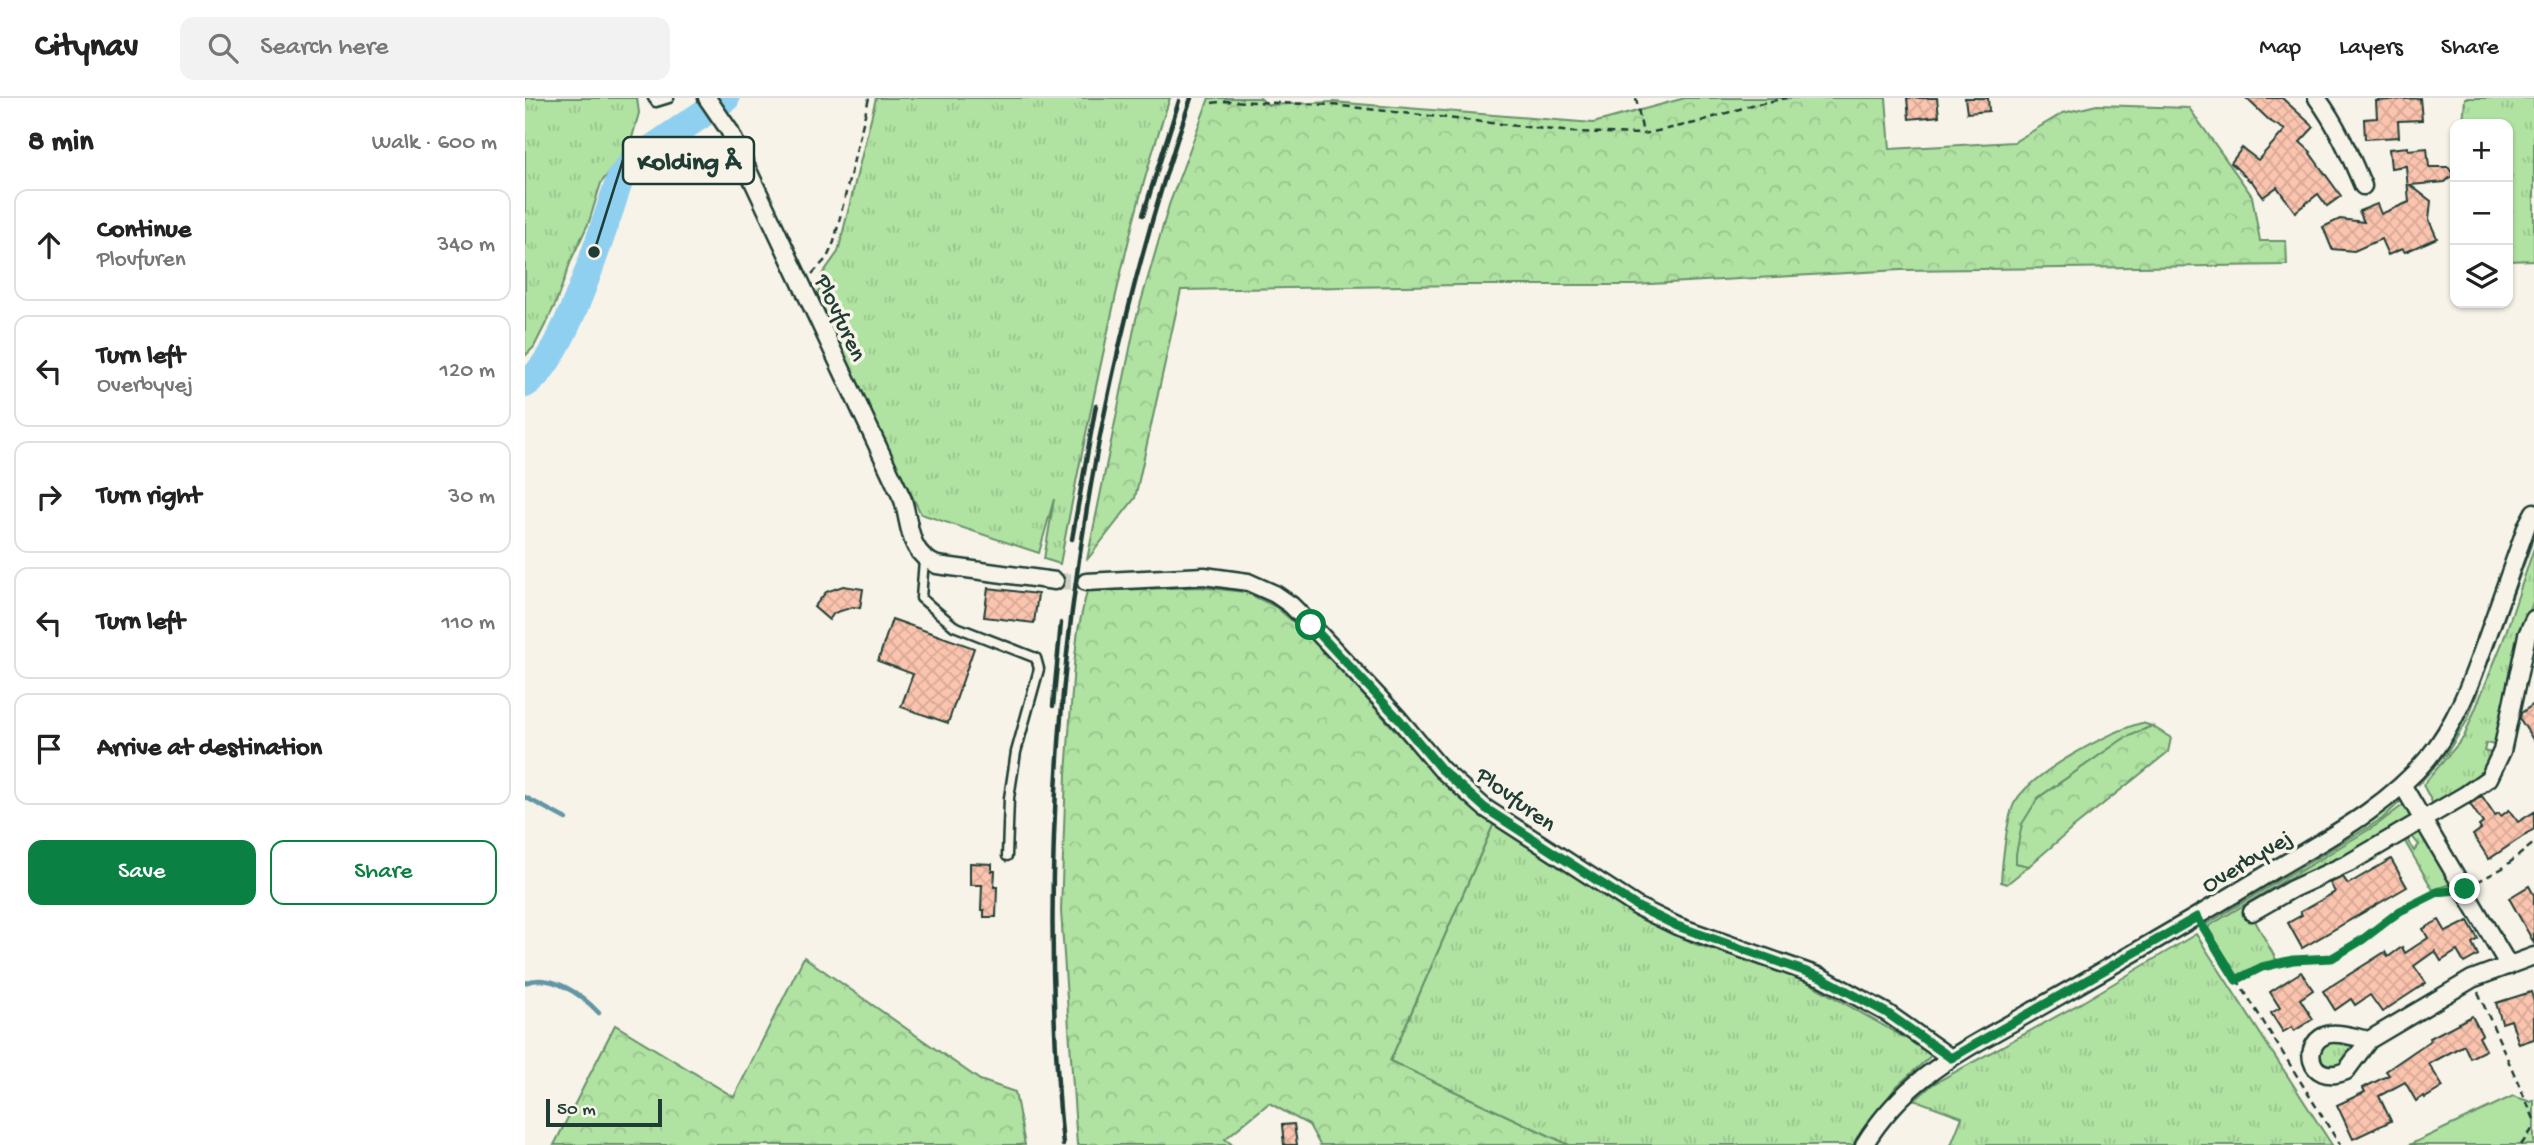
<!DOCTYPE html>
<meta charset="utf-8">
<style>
body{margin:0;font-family:"Gochi Hand",sans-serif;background:#f2f2f2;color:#222}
.controls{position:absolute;right:21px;top:21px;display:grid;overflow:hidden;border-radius:14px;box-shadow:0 2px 5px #0004}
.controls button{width:63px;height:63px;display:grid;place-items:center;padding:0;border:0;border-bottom:2px solid #e0e0e0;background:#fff;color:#222;font:35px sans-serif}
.scale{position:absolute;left:21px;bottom:18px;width:116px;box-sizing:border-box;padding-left:7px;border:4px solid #1f3d34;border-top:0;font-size:19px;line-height:24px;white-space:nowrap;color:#1f3d34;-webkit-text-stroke:5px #f7f3e8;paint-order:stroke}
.stop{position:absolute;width:21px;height:21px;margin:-16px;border:5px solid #0b8043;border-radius:50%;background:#fff}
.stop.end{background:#0b8043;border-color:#fff;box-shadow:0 2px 7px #0008}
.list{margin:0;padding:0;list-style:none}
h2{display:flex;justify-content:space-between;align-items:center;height:91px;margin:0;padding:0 28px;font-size:30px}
h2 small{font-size:23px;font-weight:400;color:#767676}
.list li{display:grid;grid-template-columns:46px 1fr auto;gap:21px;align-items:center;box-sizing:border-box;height:112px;margin:0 14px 14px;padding:0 14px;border:2px solid #e0e0e0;border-radius:14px}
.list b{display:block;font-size:26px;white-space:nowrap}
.list p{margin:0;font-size:23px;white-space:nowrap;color:#767676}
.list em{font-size:23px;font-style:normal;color:#767676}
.actions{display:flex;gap:14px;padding:21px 28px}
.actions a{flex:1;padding:16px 0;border:2px solid #0b8043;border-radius:14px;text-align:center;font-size:24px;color:#0b8043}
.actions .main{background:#0b8043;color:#fff}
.icon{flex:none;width:38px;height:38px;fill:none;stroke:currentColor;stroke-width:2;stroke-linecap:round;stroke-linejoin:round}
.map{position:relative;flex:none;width:2009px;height:1047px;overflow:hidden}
header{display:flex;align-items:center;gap:42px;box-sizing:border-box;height:98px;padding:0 35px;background:#fff;border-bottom:2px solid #e0e0e0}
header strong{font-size:33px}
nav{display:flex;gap:38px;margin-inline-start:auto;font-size:24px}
.search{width:490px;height:63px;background:#f2f2f2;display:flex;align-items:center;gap:18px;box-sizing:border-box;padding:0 24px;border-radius:14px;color:#767676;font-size:26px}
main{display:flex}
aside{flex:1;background:#fff}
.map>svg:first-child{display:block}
.grass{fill:url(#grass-tufts);stroke:#68906b;stroke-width:2}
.forest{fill:url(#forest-crowns);stroke:#68906b;stroke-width:2}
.park{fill:#b0e2a2;stroke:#68906b;stroke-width:2}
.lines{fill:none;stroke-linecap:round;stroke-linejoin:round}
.stream{stroke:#6295a5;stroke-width:4.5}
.river{stroke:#8fd0f0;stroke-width:28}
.building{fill:url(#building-cross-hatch);stroke:#1f3d34;stroke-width:2}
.minor-tunnel{stroke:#cccfc4;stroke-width:16;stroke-dasharray:16 8;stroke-linecap:butt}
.service-casing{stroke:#1f3d34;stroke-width:13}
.minor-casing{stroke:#1f3d34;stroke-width:21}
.path{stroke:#1f3d34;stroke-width:2.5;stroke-dasharray:7 5;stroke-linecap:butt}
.service{stroke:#f7f3e8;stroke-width:8}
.minor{stroke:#f7f3e8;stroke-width:16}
.rail{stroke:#1f3d34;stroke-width:4.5}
.route{stroke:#0b8043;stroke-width:9}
.labels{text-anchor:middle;stroke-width:7;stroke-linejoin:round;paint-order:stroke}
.street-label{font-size:24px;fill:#1f3d34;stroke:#f7f3e8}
.leader{fill:none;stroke:#1f3d34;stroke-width:2.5}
.callout-dot{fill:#1f3d34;stroke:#f7f3e8;stroke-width:2.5}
.callout{fill:#f7f3e8;stroke:#1f3d34;stroke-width:2.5}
.callout-label{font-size:26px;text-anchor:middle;font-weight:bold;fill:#1f3d34}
</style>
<header>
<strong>Citynav</strong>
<div class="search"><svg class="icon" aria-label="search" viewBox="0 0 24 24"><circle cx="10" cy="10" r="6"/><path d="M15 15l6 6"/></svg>Search here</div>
<nav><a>Map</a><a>Layers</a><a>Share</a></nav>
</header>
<main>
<aside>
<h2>8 min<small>Walk · 600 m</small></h2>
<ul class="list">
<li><svg class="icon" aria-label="ahead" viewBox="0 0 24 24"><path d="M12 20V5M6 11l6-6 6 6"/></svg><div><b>Continue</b><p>Plovfuren</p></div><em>340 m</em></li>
<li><svg class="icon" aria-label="left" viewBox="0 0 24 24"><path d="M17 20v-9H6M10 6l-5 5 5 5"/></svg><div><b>Turn left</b><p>Overbyvej</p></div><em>120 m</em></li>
<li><svg class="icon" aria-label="right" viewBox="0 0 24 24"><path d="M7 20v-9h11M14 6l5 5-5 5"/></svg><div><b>Turn right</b></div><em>30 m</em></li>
<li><svg class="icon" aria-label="left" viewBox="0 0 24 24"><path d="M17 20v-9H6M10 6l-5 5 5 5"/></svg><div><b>Turn left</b></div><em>110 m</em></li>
<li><svg class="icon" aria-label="arrive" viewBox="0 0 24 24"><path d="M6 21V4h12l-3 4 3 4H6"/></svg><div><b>Arrive at destination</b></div></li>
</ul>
<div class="actions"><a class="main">Save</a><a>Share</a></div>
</aside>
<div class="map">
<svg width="2009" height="1047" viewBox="0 0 2009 1047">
<defs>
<pattern id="grass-tufts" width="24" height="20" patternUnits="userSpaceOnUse" patternTransform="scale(1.75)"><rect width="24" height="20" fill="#b0e2a2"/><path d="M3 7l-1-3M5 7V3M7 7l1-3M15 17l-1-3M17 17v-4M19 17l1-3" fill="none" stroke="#97c38c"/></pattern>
<pattern id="forest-crowns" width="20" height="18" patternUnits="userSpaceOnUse" patternTransform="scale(1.75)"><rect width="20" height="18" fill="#b0e2a2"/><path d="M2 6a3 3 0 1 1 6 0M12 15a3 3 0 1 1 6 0" fill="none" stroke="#97c38c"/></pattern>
<pattern id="building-cross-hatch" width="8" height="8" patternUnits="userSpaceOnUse" patternTransform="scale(1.75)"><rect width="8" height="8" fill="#fbc4ae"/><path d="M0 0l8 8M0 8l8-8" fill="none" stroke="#d7a996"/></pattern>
</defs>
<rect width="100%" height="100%" fill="#f7f3e8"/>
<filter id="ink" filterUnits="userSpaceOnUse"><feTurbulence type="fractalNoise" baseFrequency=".0143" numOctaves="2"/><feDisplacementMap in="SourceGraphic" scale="14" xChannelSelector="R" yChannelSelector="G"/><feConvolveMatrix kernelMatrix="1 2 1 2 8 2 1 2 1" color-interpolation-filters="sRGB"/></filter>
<g filter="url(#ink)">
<g class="grass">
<path d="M0 0H112L114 15 105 47 76 85 64 124 47 160 30 207 9 249 0 258Z"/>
<path d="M351 0H645C617 81 598 163 580 247 564 320 549 392 535 466L519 461 529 401 514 455 396 416 306 236 293 196 296 178 313 154Z"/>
<path d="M1940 0H2009V162L1983 163V26H1938Z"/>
<path d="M2006 432 2009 434 2006 447 1942 623 1922 655 1893 687 1895 679 1923 645 1941 612Z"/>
<path d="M2009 450V501L1996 539 1977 607 1973 648 1961 645 1959 653 1966 655 1967 653H1972L1961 675 1909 708 1898 687 1939 639 1978 543Z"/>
<path d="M1617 625 1627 628 1598 641 1513 700 1491 765 1504 768 1482 786 1476 784C1477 767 1482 717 1490 704 1507 675 1584 633 1617 625Z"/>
<path d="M1873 701 1877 702 1857 721 1682 826 1676 823Z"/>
<path d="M1882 704 1891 716 1887 722 1724 812 1753 865 1734 869 1713 879 1683 831 1684 828 1853 726Z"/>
<path d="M969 725 1084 799 1170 846 1270 877 1408 956 1371 989 1328 1047H1044L865 963Z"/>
<path d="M1893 733H1900L1929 785 1908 792 1879 742 1883 739 1885 741 1883 743 1889 753 1894 747 1886 737Z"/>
<path d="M1671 836 1807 1047H1426L1437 1019 1390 1002 1408 986 1556 905Z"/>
<path d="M1804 942 1833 945 1819 969 1802 973 1792 961 1795 948Z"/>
</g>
<g class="forest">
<path d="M684 0H735L743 7 808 4 1068 25 1160 0H1361L1365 51 1489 44 1538 15 1572 7 1664 10 1727 98 1735 143H1761L1762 167 1376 172 1108 187H936L656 192 610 400 562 462 611 221 644 107Z"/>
<path d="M674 489 720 494 751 509 787 540 895 660 969 725 865 963 1044 1047H795L784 1027 744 1005 700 1041 708 1047H552L536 813 541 676 549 567 553 532 562 493Z"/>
<path d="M1627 628 1646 640 1643 654 1548 730 1504 768 1491 765V756L1497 726 1513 700 1598 641Z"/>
<path d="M279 859 455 982 490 994 500 1047H29L90 927 209 999Z"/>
</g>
<path class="park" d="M1988 998 2006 1004 2009 1002V1047H1884Z"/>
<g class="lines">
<g class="stream">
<path d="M0 699 41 721"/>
<path d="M0 885C26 874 57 897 74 915"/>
</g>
<path class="river" d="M0 286C39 264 79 127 95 81L110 62 201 0"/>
</g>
<g class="building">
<path d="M1382 0H1412L1414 18 1384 21Z"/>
<path d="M1440 0H1463L1464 13 1442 15Z"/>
<path d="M1721 0H1757L1789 29 1775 44 1786 54 1785 55 1816 98 1802 108 1793 96 1770 114 1752 89 1738 99 1726 82 1725 83 1706 65 1717 50 1733 62 1760 32 1745 23Z"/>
<path d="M1895 0 1897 22 1873 23 1874 39 1840 41 1839 21 1852 20 1851 3Z"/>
<path d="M1883 49V52L1902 50 1904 69H1923L1927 75V78L1920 84 1885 87 1906 103 1904 122 1912 140 1880 154 1877 151 1863 157 1856 141 1829 153 1807 151 1798 129 1815 121 1839 124 1834 113 1852 106 1856 116 1884 104 1881 68 1866 70 1864 51Z"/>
<path d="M318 488 338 491 335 510 328 509 309 515 304 522 289 509 301 494Z"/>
<path d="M463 490 513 496 509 525 459 519Z"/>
<path d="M367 521 449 550 423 625 376 609 388 576 353 563Z"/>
<path d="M2009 606V643L1995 621 1996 615Z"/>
<path d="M1957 698 1970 717 1974 715 1976 718 1984 712 1993 724 2009 714V731L1964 761 1948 737 1956 731 1954 728 1958 725 1945 706Z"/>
<path d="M1866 761 1882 789 1777 850 1763 825 1777 817 1775 814 1810 794 1805 785 1818 779 1823 786Z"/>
<path d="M445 765 467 766V773H470L469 789H472L471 819H459V812H456L457 787H445Z"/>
<path d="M2004 788 2009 797V845L1984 800Z"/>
<path d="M1914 822 1921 834 1943 823 1953 841 1947 845 1953 857 1939 865 1932 853 1916 863 1910 853 1889 868 1901 885 1857 914 1845 897 1830 907 1826 901 1810 912 1798 893 1860 854 1863 859 1877 849 1880 855 1903 840 1898 831Z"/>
<path d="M1776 874 1788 892 1775 901 1788 921 1769 933 1767 929 1758 934 1746 915 1755 910 1745 894Z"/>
<path d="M2006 894 2009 903V941L1994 946 1986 922 1977 925 1971 905Z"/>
<path d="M1947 918 1957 937 1954 939 1961 952 1945 960 1939 947 1904 966 1918 989 1900 1000 1899 998 1891 1003 1880 984 1854 998 1866 1023 1828 1041 1812 1007 1840 994 1838 990 1864 977 1861 973 1906 942 1905 940Z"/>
<path d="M769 1026 772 1047H759L757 1027Z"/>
</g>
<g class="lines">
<path class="minor-tunnel" d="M530 483 561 484"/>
<defs>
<g id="service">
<path d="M128 0 131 4 144 0"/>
<path d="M399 462 396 500 429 528 511 560 514 571 491 654 484 700 482 758"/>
</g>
<g id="minor">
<path d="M182 0 204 32 378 402C386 429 383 455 412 467L530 483"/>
<path d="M1792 0C1812 27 1825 57 1838 88"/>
<path d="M561 484 679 478 723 484 750 496 766 507 786 527 873 620 916 671 960 710 1113 809 1152 828 1296 879 1362 915 1426 960"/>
<path d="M1878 688 1984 868"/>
<path d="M1727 814 1767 791 1824 765 1940 697 1964 680 1977 653 2002 537 2009 521"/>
<path d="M1844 942C1832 940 1817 934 1805 936 1775 942 1782 989 1821 973L1844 942 1947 881 2009 858"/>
<path d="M1339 1047C1381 978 1438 953 1506 914 1588 867 1669 821 1749 772 1804 739 1861 710 1903 660 1933 623 1947 581 1963 537 1976 500 1989 463 2002 427L2009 414"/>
</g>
</defs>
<use href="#service" class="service-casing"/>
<use href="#minor" class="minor-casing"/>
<g class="path">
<path d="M1111 0 1118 36"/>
<path d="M687 5 701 3 808 7 1046 34 1118 36 1170 25 1227 7 1262 0"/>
<path d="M287 176 302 160 309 144 344 0"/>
<path d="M1952 784 1978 770 2009 745"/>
<path d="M1680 830 1815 1047"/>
<path d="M1711 882 1737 869 1768 862 1807 860 1837 842 1875 813 1913 794 1923 793"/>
<path d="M1953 894 2009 1021"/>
<path d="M1996 1047 2009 1029"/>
</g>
<use href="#service" class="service"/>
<use href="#minor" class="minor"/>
<g class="rail">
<path d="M618 117 654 3"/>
<path d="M547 441 571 307"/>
<path d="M528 608 536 525"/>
<path d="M538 1047C505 696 551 333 666 0"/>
</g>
</g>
</g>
<g class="lines" filter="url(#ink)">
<path class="route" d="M786 527 873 620 916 671 960 710 1113 809 1152 828 1296 879 1362 915 1426 960 1672 819 1711 882 1737 869 1768 862 1807 860 1837 842 1875 813 1913 794 1940 791"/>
</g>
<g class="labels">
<g class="street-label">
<text transform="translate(317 219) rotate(65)" y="8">Plovfuren</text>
<text transform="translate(992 700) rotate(36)" y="8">Plovfuren</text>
<text transform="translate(1721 762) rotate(-31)" y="8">Overbyvej</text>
</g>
</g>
<path class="leader" d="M69 154L98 62"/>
<circle class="callout-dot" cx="69" cy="154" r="7"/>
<rect class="callout" x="98" y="39" width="131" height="47" rx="7"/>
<g class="callout-label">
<text x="164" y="71">Kolding Å</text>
</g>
</svg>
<div class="controls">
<button>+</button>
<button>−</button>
<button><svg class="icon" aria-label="layers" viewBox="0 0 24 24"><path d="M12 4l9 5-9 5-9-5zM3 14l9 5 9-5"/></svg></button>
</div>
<div class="scale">50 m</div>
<div class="stop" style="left:786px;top:527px"></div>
<div class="stop end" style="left:1940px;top:791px"></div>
</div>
</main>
